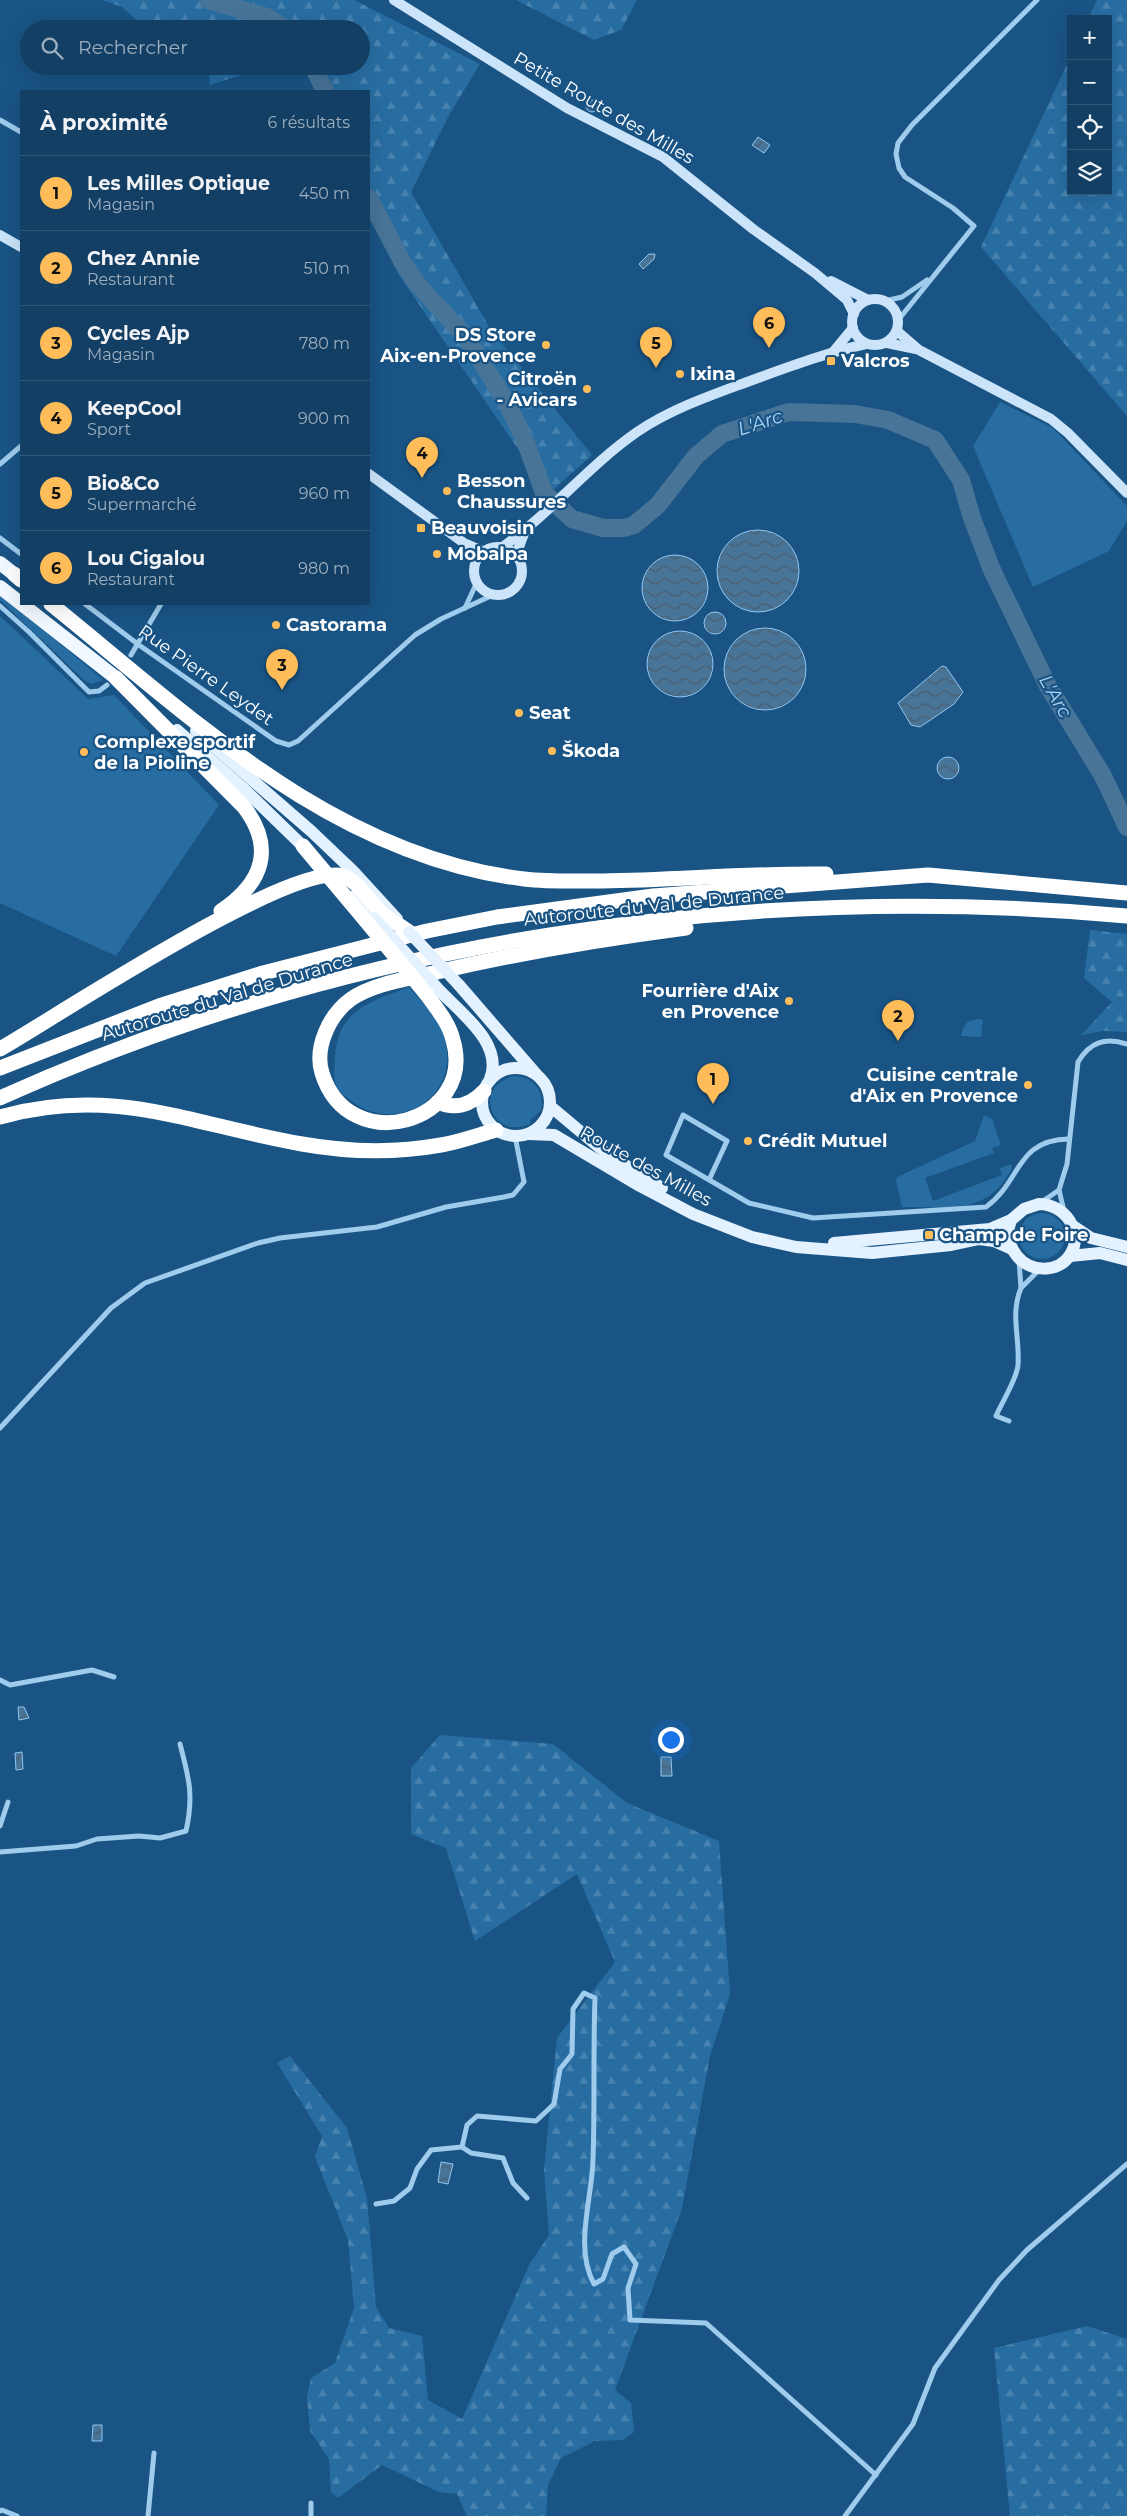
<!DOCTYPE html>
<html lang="fr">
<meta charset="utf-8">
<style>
body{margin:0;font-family:Montserrat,sans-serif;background:#204a6d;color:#f1f3f6}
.controls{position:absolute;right:15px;top:15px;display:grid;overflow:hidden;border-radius:0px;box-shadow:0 5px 20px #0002}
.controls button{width:45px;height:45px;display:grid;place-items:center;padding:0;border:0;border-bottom:1px solid #325878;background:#133f64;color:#f1f3f6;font:25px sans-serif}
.you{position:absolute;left:670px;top:1739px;width:18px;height:18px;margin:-12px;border:4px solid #fff;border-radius:50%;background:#1a73e8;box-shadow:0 0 0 8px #1a73e833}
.badge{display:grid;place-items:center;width:32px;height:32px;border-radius:50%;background:#ffbd5a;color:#111;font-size:16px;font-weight:700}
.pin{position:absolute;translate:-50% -41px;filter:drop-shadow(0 1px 2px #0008)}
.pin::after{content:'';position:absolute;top:26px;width:18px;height:15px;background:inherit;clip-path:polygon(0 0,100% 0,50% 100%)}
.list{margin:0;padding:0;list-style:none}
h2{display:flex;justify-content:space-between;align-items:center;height:65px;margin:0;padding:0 20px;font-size:21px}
h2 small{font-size:16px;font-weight:400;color:#9dafbf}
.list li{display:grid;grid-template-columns:32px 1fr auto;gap:15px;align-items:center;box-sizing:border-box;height:75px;padding:0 20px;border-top:1px solid #325878}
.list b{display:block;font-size:19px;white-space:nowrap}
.list p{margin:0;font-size:16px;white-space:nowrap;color:#9dafbf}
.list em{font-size:16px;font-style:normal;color:#9dafbf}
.icon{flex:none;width:28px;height:28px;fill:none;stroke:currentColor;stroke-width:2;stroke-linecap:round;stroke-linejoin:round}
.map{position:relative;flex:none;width:1127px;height:2516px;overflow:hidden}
.search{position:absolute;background:#133f64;box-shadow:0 5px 20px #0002;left:20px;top:20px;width:350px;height:55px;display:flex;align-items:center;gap:12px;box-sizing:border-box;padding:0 18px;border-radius:28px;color:#9dafbf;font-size:19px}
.panel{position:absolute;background:#133f64;box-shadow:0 5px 20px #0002;left:20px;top:90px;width:350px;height:515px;border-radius:0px}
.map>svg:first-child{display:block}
.green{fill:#286da2}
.forest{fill:url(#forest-firs)}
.water{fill:url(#water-waves);stroke:#91c7ef}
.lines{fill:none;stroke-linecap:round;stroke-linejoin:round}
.river{stroke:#487498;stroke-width:18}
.minor{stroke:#9fcbec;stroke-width:5}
.secondary{stroke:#cbe4f9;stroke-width:10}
.primary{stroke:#e4f2ff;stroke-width:12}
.trunk{stroke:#f2f8ff;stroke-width:14}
.motorway{stroke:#fff;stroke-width:15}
.primary-bridge{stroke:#e4f2ff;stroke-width:12}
.motorway-bridge{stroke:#fff;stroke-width:15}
.poi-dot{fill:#ffbd5a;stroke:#195485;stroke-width:2}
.labels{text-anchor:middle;stroke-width:4.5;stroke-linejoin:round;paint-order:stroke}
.street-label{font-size:18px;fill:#fff;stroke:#195485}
.poi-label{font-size:18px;font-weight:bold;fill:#fff;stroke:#195485;text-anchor:start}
.water-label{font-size:19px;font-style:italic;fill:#aad4f4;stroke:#195485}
</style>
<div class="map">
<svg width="1127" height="2516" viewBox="0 0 1127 2516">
<defs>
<pattern id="forest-firs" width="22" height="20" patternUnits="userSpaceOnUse" patternTransform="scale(1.25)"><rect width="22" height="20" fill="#286da2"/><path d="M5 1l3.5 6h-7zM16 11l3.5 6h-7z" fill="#4883b0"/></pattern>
<pattern id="water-waves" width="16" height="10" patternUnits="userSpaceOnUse" patternTransform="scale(1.25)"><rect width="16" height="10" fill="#487498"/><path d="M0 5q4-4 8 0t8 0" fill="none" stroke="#4a5e6e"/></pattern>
</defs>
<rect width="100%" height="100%" fill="#195485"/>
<g class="green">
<path d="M1000 402 1053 428 1127 506V521L1109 551 1033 587 973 446Z"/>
<path d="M0 593 103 680 91 684 84 680 0 600Z"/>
<path d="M0 616 88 699 114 695 219 805 116 956 0 903Z"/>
<path d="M409 987C421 1002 438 1015 444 1032 446 1038 446 1045 447 1051 452 1103 394 1132 353 1102 348 1098 339 1093 336 1086 333 1078 335 1065 335 1056 338 1009 372 1001 409 987Z"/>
<path d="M977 1019 983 1020 981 1037 961 1036C963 1026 966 1021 977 1019Z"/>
<path d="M514 1076C534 1077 545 1091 541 1111L531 1119 530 1124C491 1141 472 1086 514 1076Z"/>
<path d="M984 1115 992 1119 1001 1145 992 1148 994 1153 925 1178 933 1201 1002 1175 1000 1168 1011 1164 1012 1168C987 1217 949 1206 902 1207L896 1181 897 1177 975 1141Z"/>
<circle cx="1042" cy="1236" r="23"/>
</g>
<g class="forest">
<path d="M102 0H354L480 64 449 115 411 192 491 330 592 455 544 498 522 455 399 275 369 210V91H318L307 66H361V29H146L122 7Z"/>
<path d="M516 0H637L621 30 594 40Z"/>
<path d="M1097 0H1127V416L981 247 1071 56V191H1108V19H1088Z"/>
<path d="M208 66H269L210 85Z"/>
<path d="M1090 930 1127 934V1032L1103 1031 1081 1035 1112 1002 1084 978Z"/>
<path d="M440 1735 553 1744 627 1803 719 1841 730 1994 710 2056 682 2208 615 2390 631 2403 634 2432 623 2440 595 2441 561 2458 548 2485 546 2516H467L457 2494 439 2492 382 2465 338 2498 331 2492 329 2459 310 2431 307 2397 311 2378 335 2363 354 2308 348 2240 315 2157 322 2136 277 2063 290 2056 347 2128 367 2198 376 2307 389 2328 422 2336 428 2400 462 2419 529 2265 549 2235 544 2169 557 2038 615 1962 577 1874 475 1941 446 1848 411 1834V1768Z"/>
<path d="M1087 2326 1127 2339V2516H1010L994 2348Z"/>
</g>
<g class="water">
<circle cx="592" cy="106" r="6"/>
<path d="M758 137 770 145 764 153 752 145Z"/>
<path d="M649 254H655L654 259 643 269 639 264Z"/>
<circle cx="758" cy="571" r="41"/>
<circle cx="675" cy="588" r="33"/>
<circle cx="715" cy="623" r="11"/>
<circle cx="765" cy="669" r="41"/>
<circle cx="680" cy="664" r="33"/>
<path d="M942 666 946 667 963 692 954 704 920 727 911 725 898 703Z"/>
<circle cx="948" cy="768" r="11"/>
<path d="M18 1707H24L29 1718 19 1720Z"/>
<path d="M22 1752 23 1769 16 1770 15 1753Z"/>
<path d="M661 1757H671L672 1776H661Z"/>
<path d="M441 2162 453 2164 448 2184 438 2182Z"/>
<path d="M93 2425H102V2441H92Z"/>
</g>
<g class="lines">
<g class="river">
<path d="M208 0 267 17 286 29"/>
<path d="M313 66 325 91"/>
<path d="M369 198 403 263 418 285 466 337 507 403 526 443 544 493 572 519 603 528H624L634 525 658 505 696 456 722 434 788 412 855 414 888 420 935 440 961 480 972 518 992 570 1048 686 1103 776 1127 827"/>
</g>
<g class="minor">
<path d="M0 120 21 132"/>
<path d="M885 301 902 297 927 280"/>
<path d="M899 319 974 226 953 208 905 177 899 168 896 154 898 143 912 125 1037 0"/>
<path d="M0 464 21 446"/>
<path d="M0 538 21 554"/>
<path d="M85 604 139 645 276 741 289 745 298 741 415 635 441 619 493 595"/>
<path d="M0 606 29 632 89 692 99 691 107 685"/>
<path d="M465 608 477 582"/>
<path d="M131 655 161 604"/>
<path d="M709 1180 727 1141 683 1115 666 1155 749 1203 813 1218 986 1207C1022 1181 1015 1140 1069 1139"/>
<path d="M1043 1201 1059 1190"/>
<path d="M1064 1211 1059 1190 1067 1164 1078 1062C1090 1042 1105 1037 1127 1044"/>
<path d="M1019 1261 1021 1288 1039 1270"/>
<path d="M1009 1421 996 1416C1002 1402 1017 1379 1018 1365 1020 1338 1010 1314 1021 1288"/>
<path d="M0 1428 111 1308 145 1283 258 1243 280 1238 377 1227 446 1207 504 1197 513 1195 524 1182 515 1136"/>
<path d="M0 1680 10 1685 92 1670 114 1677"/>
<path d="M0 1826 8 1802"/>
<path d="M0 1852 76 1846 97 1839 139 1836 160 1838 186 1831C194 1796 189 1778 180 1744"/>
<path d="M527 2198 513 2183 503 2158 471 2153 462 2147 467 2125 477 2116 536 2121 554 2104 560 2069 572 2054 573 2009 584 1993 595 1998C593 2052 595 2106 593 2160 592 2200 574 2247 594 2284L603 2279 612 2254 624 2247 636 2264 628 2288 630 2320 706 2323 876 2475"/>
<path d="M376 2204 394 2201 410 2188 417 2169 431 2150 462 2147"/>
<path d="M311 2503V2516"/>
<path d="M0 2511 2 2510 17 2516"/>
<path d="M148 2516 154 2453"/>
<path d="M845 2516 913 2424 935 2368 999 2280 1027 2250 1127 2164"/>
</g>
<g class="secondary">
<path d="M394 0 567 108 663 157 753 229 815 273 847 300 854 314"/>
<path d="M0 235 21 247"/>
<path d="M831 281 868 300"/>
<circle cx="875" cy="322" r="23"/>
<path d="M897 331 919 350 1051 419 1068 433 1127 493"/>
<path d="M887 343 916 349"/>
<path d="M834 351 853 328"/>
<path d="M369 474 464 543 485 552"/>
<circle cx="498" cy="571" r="24"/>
<path d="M501 548C550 514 588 466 637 432 671 409 709 396 747 382 786 368 825 353 866 344"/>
<path d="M518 558 519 547 525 531"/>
</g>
<g class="primary">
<path d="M177 730 243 788 309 852"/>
<path d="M196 731 311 831 353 871 397 919"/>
<path d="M354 896 374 918"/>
<path d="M459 985 536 1074"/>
<path d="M440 991C461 1013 504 1044 490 1079"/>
<circle cx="516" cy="1102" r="34"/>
<path d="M550 1106 606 1153 662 1188"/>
<path d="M528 1134 554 1135 640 1186 693 1214 752 1237 796 1247 872 1253 951 1245 979 1239 994 1241 1012 1249"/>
<path d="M1039 1204C1064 1204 1085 1231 1070 1255 1058 1274 1030 1272 1017 1256 1009 1246 1006 1233 1011 1220L1024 1209Z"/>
<path d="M1073 1226 1091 1238 1127 1247"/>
<path d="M834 1243 990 1229 1011 1220"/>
<path d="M1070 1256 1100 1253 1127 1260"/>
</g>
<g class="trunk">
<path d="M0 563 14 574"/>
<path d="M0 587 116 678"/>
</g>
<g class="motorway">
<path d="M14 574 21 580"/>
<path d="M51 604C193 719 334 856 524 879 550 882 576 881 602 881 677 880 751 873 826 874"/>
<path d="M116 678 244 807C275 848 263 883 221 911"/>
<path d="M303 846 366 921"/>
<path d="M427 995C437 1009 449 1023 453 1040 477 1122 349 1160 322 1073 314 1047 330 1014 351 999 374 983 409 979 437 972 519 953 602 939 686 928"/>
<path d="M0 1049C56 1017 291 861 343 876 360 882 370 904 384 915 392 921 401 926 409 932"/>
<path d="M0 1068 159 1006 263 973 427 931 497 917 653 896 928 875 1127 893"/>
<path d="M0 1098C350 940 745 881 1127 916"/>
<path d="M438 1102C455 1110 471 1105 484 1091"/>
<path d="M0 1117C114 1085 193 1125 302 1144 347 1152 396 1153 441 1145 460 1142 478 1135 496 1130"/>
</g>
<g class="primary-bridge">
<path d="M374 918 440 991"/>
<path d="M409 932 459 985"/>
</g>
<path class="motorway-bridge" d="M366 921 427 995"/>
</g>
<g class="poi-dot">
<circle cx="546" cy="345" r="5"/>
<rect x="826" y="356" width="10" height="10" rx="2.5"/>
<circle cx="680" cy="374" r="5"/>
<circle cx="587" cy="389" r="5"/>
<circle cx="447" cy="491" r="5"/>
<rect x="416" y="523" width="10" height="10" rx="2.5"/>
<circle cx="437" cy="554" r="5"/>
<circle cx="276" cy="625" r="5"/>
<circle cx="519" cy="713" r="5"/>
<circle cx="552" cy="751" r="5"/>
<circle cx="84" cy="752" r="5"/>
<circle cx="789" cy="1001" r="5"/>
<circle cx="1028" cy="1085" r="5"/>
<circle cx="748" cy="1141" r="5"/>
<rect x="924" y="1230" width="10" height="10" rx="2.5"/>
</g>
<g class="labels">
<g class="street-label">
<text transform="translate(604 108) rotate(30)" y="6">Petite Route des Milles</text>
<text transform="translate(206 675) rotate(35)" y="6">Rue Pierre Leydet</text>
<text transform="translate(654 906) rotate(-6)" y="6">Autoroute du Val de Durance</text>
<text transform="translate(227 997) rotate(-17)" y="6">Autoroute du Val de Durance</text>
<text transform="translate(646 1166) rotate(29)" y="6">Route des Milles</text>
</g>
<g class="poi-label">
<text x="536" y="341" text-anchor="end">DS Store<tspan x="536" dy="21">Aix-en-Provence</tspan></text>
<text x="841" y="367">Valcros</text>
<text x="690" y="380">Ixina</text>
<text x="577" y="385" text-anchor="end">Citroën<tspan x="577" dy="21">- Avicars</tspan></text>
<text x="457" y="487">Besson<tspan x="457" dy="21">Chaussures</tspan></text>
<text x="431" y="534">Beauvoisin</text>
<text x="447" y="560">Mobalpa</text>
<text x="286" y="631">Castorama</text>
<text x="529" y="719">Seat</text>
<text x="94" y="748">Complexe sportif<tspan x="94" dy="21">de la Pioline</tspan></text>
<text x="562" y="757">Škoda</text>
<text x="779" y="997" text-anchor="end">Fourrière d'Aix<tspan x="779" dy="21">en Provence</tspan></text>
<text x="1018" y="1081" text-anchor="end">Cuisine centrale<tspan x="1018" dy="21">d'Aix en Provence</tspan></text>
<text x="758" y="1147">Crédit Mutuel</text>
<text x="939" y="1241">Champ de Foire</text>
</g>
<g class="water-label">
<text transform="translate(760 422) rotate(-18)" y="7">L'Arc</text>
<text transform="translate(1056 696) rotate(60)" y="7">L'Arc</text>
</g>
</g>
</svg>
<div class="controls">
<button>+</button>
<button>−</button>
<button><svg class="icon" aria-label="locate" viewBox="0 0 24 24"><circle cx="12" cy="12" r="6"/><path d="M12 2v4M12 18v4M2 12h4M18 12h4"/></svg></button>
<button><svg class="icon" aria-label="layers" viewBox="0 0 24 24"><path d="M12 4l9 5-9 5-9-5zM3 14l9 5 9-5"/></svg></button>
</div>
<div class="you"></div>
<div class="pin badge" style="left:713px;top:1104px">1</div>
<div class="pin badge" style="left:898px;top:1041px">2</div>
<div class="pin badge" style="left:282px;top:690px">3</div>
<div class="pin badge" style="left:422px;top:478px">4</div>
<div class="pin badge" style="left:656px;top:368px">5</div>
<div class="pin badge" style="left:769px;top:348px">6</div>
<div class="search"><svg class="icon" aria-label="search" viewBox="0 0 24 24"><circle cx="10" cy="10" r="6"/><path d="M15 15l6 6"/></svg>Rechercher</div>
<section class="panel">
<h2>À proximité<small>6 résultats</small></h2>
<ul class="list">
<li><span class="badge">1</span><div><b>Les Milles Optique</b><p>Magasin</p></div><em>450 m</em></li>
<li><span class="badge">2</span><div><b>Chez Annie</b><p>Restaurant</p></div><em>510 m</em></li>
<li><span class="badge">3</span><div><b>Cycles Ajp</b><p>Magasin</p></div><em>780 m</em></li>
<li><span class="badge">4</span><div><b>KeepCool</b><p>Sport</p></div><em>900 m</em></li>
<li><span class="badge">5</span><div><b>Bio&amp;Co</b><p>Supermarché</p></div><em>960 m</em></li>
<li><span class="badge">6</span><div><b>Lou Cigalou</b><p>Restaurant</p></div><em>980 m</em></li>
</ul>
</section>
</div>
